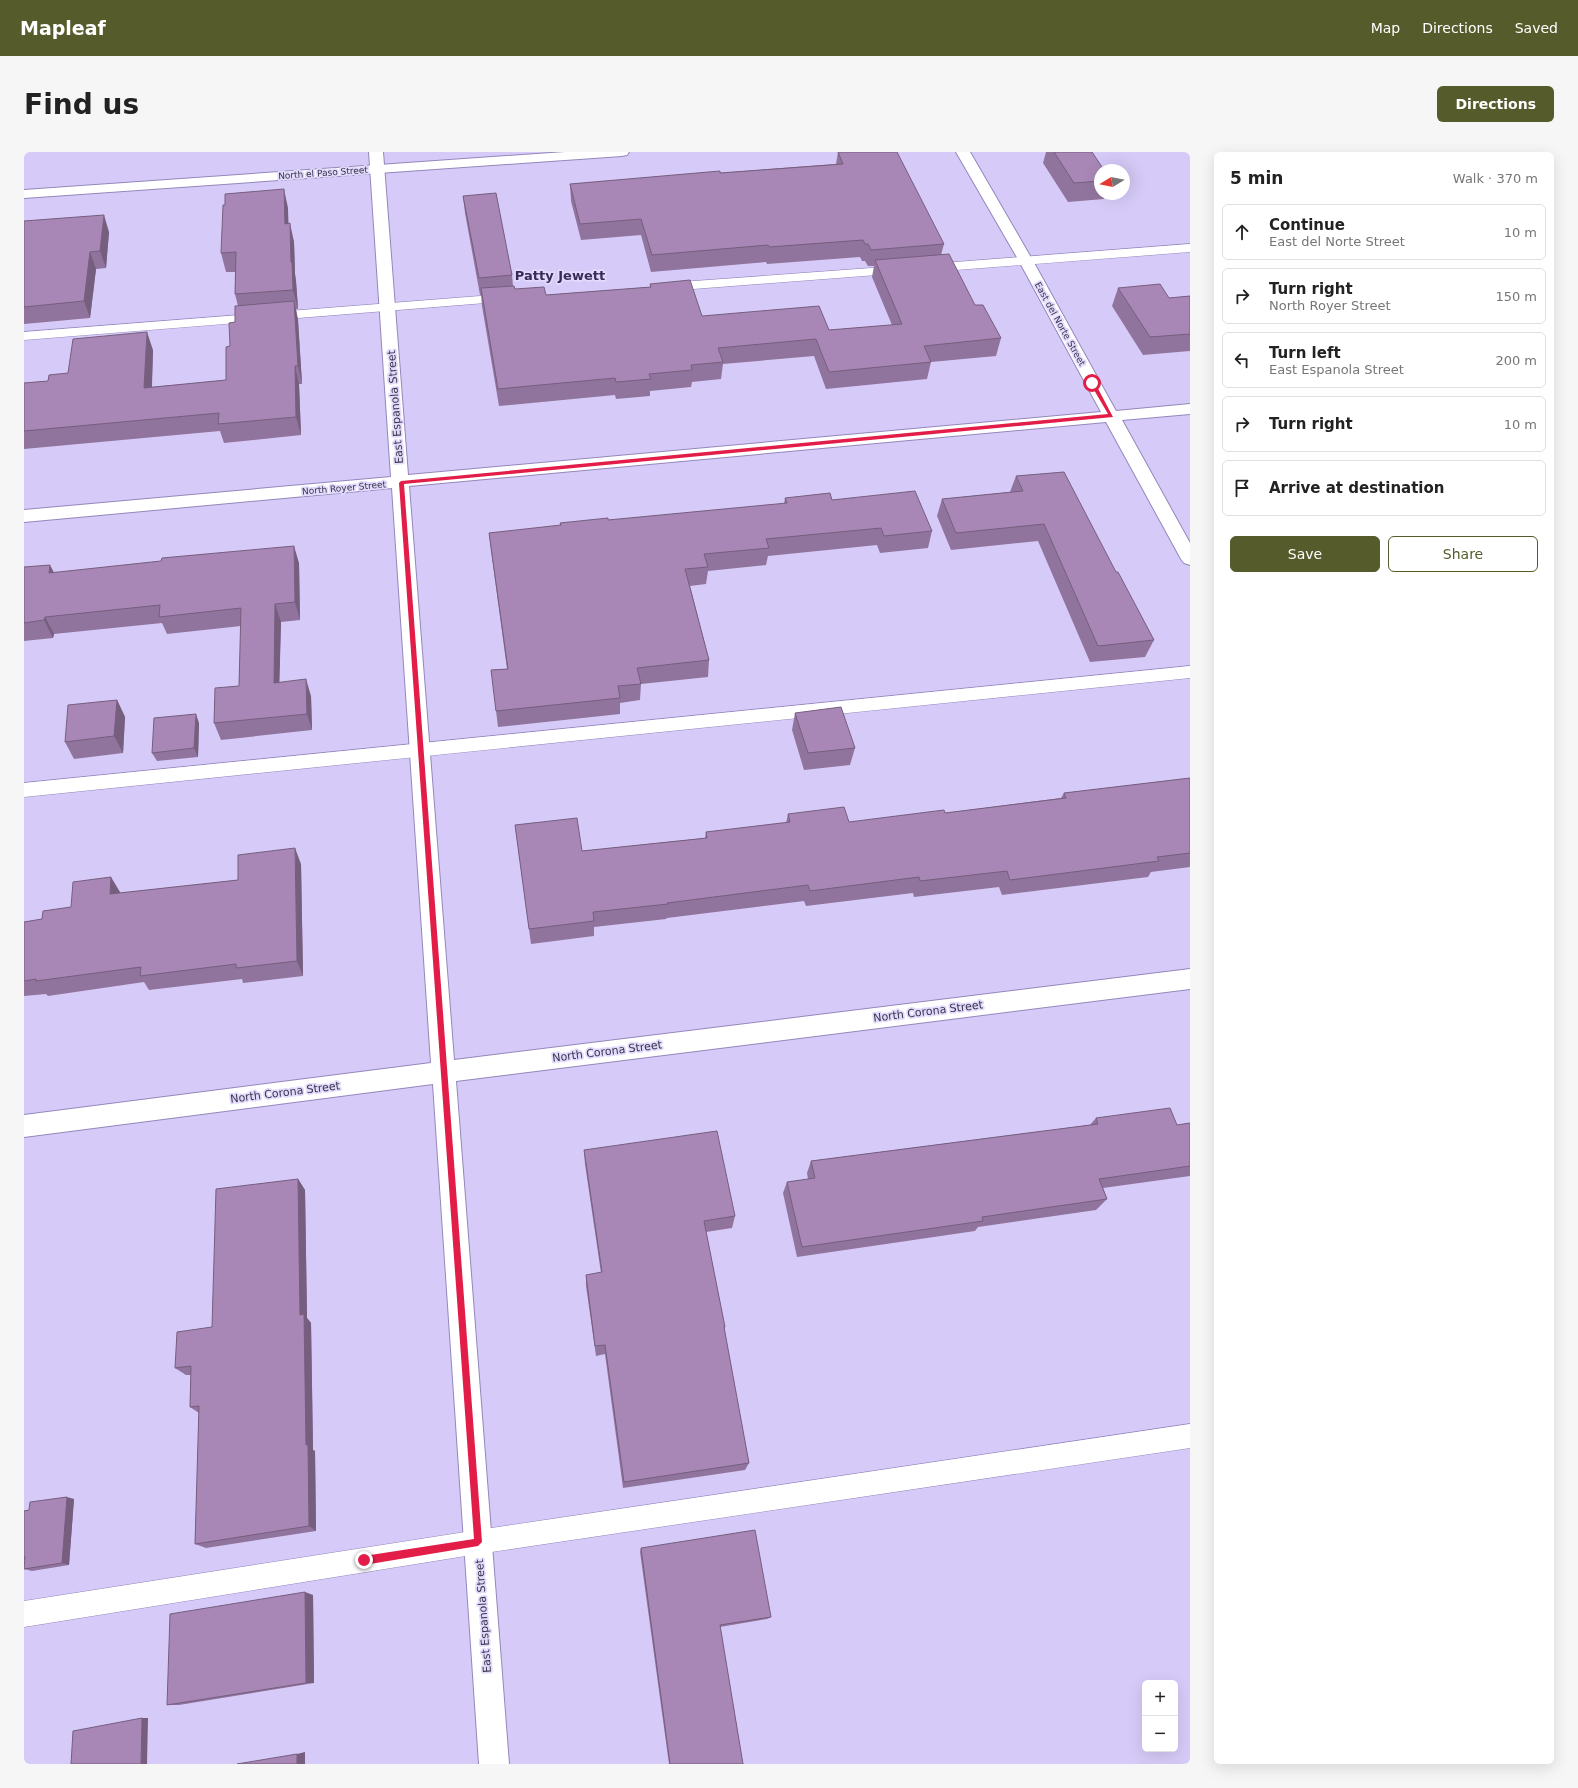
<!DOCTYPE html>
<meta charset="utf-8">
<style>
body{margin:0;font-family:"DejaVu Sans",sans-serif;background:#f6f6f6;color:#222}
.controls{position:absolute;right:12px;bottom:12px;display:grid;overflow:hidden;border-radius:6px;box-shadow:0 4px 16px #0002}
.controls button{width:36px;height:36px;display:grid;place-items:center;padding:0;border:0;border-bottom:1px solid #e0e0e0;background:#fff;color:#222;font:20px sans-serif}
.compass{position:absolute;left:1070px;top:12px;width:36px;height:36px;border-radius:50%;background:#fff;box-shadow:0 4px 16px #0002;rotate:260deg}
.stop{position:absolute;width:12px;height:12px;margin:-9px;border:3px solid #e11d48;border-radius:50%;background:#fff}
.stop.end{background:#e11d48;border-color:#fff;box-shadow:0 1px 4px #0008}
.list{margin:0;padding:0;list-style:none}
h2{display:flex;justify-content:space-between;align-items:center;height:52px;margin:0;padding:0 16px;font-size:17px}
h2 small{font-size:13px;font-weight:400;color:#767676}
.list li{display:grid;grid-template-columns:26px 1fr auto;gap:12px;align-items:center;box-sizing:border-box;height:56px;margin:0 8px 8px;padding:0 8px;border:1px solid #e0e0e0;border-radius:6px}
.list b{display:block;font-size:15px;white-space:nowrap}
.list p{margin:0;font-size:13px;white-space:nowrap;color:#767676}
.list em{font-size:13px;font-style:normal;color:#767676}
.actions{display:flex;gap:8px;padding:12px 16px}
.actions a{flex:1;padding:9px 0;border:1px solid #555b2a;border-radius:6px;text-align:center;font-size:14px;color:#555b2a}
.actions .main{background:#555b2a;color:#fff}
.icon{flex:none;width:22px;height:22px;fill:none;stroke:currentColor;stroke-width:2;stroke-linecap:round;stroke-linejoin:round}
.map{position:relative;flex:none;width:1166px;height:1612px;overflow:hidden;border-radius:6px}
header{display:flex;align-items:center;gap:24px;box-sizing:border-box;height:56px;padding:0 20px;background:#555b2a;color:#fff}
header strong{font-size:19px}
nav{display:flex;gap:22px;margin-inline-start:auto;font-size:14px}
.intro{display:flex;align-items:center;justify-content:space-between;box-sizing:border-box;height:96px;padding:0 24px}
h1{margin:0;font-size:28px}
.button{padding:10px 18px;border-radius:6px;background:#555b2a;color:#fff;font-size:14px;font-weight:700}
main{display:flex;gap:24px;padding:0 24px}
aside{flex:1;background:#fff;border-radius:6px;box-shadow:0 4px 16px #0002}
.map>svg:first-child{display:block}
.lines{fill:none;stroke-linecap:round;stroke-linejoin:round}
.service-casing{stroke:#9487bb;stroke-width:1}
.minor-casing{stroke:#9487bb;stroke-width:2}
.tertiary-casing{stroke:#9487bb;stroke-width:2}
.service{fill:#fff;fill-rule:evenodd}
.minor{fill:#fff;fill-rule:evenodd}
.tertiary{fill:#fff;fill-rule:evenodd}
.wall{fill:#90749d}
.shaded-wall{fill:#765e7f}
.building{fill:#a887b6;stroke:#765e7f}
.route{fill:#e11d48}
.labels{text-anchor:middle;stroke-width:3.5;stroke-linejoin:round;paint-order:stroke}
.far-street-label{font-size:9px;fill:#3b354b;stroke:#e2dafc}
.street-label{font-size:11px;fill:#3b354b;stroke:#e2dafc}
.far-district-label{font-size:13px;font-weight:bold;fill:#382b58;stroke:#e2dafc}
</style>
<header>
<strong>Mapleaf</strong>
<nav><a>Map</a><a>Directions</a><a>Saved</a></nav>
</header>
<div class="intro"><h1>Find us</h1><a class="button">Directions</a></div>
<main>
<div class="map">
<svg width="1166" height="1612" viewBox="0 0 1166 1612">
<rect width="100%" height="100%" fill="#d6cbf8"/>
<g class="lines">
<defs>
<g id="service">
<path d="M1166 92V100L906 120 902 119 900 116 902 113 906 112Z"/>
<path d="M875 114 879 115 881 118 879 121 643 139 639 138 637 135 639 132 643 131Z"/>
<path d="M482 142 487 143 488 146 487 149 0 188V180Z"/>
<path d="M1166 514V526L0 645V631Z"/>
<path d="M1166 1272V1296L454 1402 0 1475V1449L454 1378Z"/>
</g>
<path id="minor" d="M345 0H359L384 323 1077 260 995 109 932 0H946L1009 109 1092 259 1166 252V262L1098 268 1166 391V413L1160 411 1157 407 1082 270 385 334 430 908 1166 817V837L432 929 485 1612H455L409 932 0 985V963L407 911 368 336 0 370V358L367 325Z"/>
<path id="tertiary" d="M541 0H605L603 3 598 4 0 46V38Z"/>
</defs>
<use href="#service" class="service-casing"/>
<use href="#minor" class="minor-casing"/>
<use href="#tertiary" class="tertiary-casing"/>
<use href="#service" class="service"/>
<use href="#minor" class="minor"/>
<use href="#tertiary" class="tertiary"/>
</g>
<g class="wall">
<path d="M814 0 920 92 917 103 951 153 977 186 972 204 907 210 903 227 802 237 790 204 699 212 697 227 668 230 667 235 626 239V244L592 247 591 243 475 254 458 154 457 143H456L441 61 439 44 488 123 489 134 491 137 522 143 626 135V132L678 164 805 178 868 173 848 125 850 114H844L841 109H838L836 105 743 112 742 110 627 120 617 83 557 88 547 49 546 32 812 12Z"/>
<path d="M1022 0H1068L1076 18V42H1082L1080 47 1044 50 1019 11Z"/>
<path d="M264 56V72L270 90 271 122 272 129 274 157H272L274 168 278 232H275L277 283 200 291 196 279 0 297V231L24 229 44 221 129 198 128 235 202 228 206 194 214 154 211 142V120H202L197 101Z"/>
<path d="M0 69 85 80 82 116 72 117 66 166 0 172Z"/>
<path d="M1094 136 1145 146 1166 144V199L1119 203 1088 154Z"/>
<path d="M992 324 1092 420 1130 488 1121 505 1066 510 1014 389 927 398 913 364 918 347 986 340Z"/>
<path d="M761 346 808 348 908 379 904 396 856 401 853 393 744 404 742 413 684 419 682 432 666 434 685 508 684 525 617 532 616 548 596 551V562L474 575 467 518 483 517 467 398 465 381 536 374V371L584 368 760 352Z"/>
<path d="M275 411 276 468 257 470 255 530 287 544 288 578 197 588 190 571 215 534 217 474 143 482 138 471 30 482 29 486 0 489V415L30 421Z"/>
<path d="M93 548 101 565 99 601 50 607 41 590Z"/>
<path d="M771 561 831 596 826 613 780 618 768 578Z"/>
<path d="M175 571 174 605 133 609 128 601Z"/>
<path d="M1166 626V715L1127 720 1124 725 978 743 975 735 890 745 889 741 782 754 780 749 643 766 642 767 570 775V784L507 792 491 673 558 699 681 686 682 680 762 671 764 662 825 670 921 661 1037 646 1040 641Z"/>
<path d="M277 712 279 824 219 831 218 827 125 838 120 830 24 844 22 842 0 844V770L18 767 47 755 96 740V741L214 728Z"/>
<path d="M1072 966 1153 973 1166 971V1024L1079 1036 1083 1047 1072 1058 954 1075 951 1079 773 1105 759 1041 763 1030 784 1027 783 1021 787 1009 1066 973Z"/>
<path d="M560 998 711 1064 708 1076 682 1080 701 1175 700 1178 725 1311 721 1318 599 1336 581 1202 572 1204 562 1134V1123L577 1121 561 1012Z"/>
<path d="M274 1027 281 1038 283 1166 287 1171 289 1298 291 1299 292 1379 182 1396 171 1392 175 1261 166 1255 167 1223H162L151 1216 188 1175Z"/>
<path d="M50 1347 45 1413 8 1419 0 1417 1 1408H0V1359Z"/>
<path d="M617 1396 747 1465 743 1467 696 1475 719 1612H645L616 1400Z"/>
<path d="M289 1443 290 1531 155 1553H143Z"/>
</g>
<g class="shaded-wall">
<path d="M260 37 264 56 265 91 261 72Z"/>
<path d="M80 63 85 80 82 116 76 99Z"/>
<path d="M266 71 270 90 271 122 272 129 274 157 269 138 267 110Z"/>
<path d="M66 100 72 117 66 166 60 149Z"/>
<path d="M270 149 274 168 278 232 274 214Z"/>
<path d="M123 180 129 198 127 254 120 236Z"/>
<path d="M271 214 275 232 277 283 272 265Z"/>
<path d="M270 394 275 411 276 468 271 450Z"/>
<path d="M26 413 35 430 25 421Z"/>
<path d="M251 452 257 470 255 547 250 531Z"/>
<path d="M21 465 30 482 29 486 20 468Z"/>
<path d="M282 527 287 544 288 578 283 562Z"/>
<path d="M93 548 101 565 99 601 90 584Z"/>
<path d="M172 562 175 571 174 605 170 596Z"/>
<path d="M271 696 277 712 279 824 273 809Z"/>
<path d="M87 725 96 740 95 758 86 742Z"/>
<path d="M274 1027 281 1038 283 1166 287 1171 289 1298 291 1299 292 1379 285 1374 282 1293 276 1163Z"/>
<path d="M43 1345 50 1347 45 1413 38 1411Z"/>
<path d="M281 1440 289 1443 290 1531H282Z"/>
<path d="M118 1566H124L123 1612H117Z"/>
<path d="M281 1600V1612H273V1602Z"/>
</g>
<g class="building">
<path d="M814 0H873L920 92 847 98 844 92H841L839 88 745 95 744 93 628 103 617 67 556 72 546 32 696 19V21L819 12Z"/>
<path d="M1030 0H1068L1080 18H1076V29L1050 31Z"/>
<path d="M260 37 261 72 266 71 267 110H268L269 138 211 142 212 100 197 101 199 53H201V42Z"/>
<path d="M472 41 488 123 455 126 439 44Z"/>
<path d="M80 63 76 99 66 100 60 149 0 155V69Z"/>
<path d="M925 102 951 153H959L977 186 900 194 907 210 805 220 792 187 694 196 699 210 667 213 668 218 625 222 627 227 592 230 591 226 474 237 457 136 490 134 491 137 520 135 522 143 627 135 626 132 666 128 678 164 795 154 805 178 878 172 851 108Z"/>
<path d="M1136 132 1145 146 1166 144V182L1126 185 1094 136Z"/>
<path d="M270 149 274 214H271L272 265 194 272 195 261 0 279V231L24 229 25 223 44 221 49 187 123 180 120 236 202 228V195L206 194 205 171 211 170V154Z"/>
<path d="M1040 320 1092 420H1094L1130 488 1074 494 1020 372 932 381 918 347 999 339 992 324Z"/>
<path d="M891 339 908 379 860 384 857 376 742 387 745 396 680 402 684 415 661 417 685 508 613 516 617 532 594 534 596 546 472 559 467 518 484 517 465 381 537 373 536 371 584 366V368L763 351 761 346 806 341 808 348Z"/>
<path d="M270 394 271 450 251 452 250 531 282 527 283 562 190 571 191 536 215 534 217 456 135 465 136 453 21 465 20 468 0 471V415L26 413 25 421 137 409 138 406Z"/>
<path d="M93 548 90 584 41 590 44 553Z"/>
<path d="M817 555 831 596 784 601 771 561Z"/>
<path d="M172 562 170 596 128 601 130 566Z"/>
<path d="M1166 626V701L1133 705 1135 709 986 728 983 719 896 729 895 725 786 739 784 733 643 751 644 752 569 760 570 769 505 777 491 673 553 666 558 699 683 686 682 680 766 670 764 662 820 655 825 670 920 658 921 661 1042 646 1040 641Z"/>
<path d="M271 696 273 809 212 816V812L116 824 117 815 12 829V827L0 829V770L18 767 19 759 47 755 49 730 87 725 86 742 214 728V703Z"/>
<path d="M1146 956 1153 973 1166 971V1014L1075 1027 1083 1047 958 1065 959 1069 778 1095 763 1030 791 1026 787 1009 1074 972 1072 966Z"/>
<path d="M693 979 711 1064 680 1069 701 1175H700L725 1311 600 1330 581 1193 571 1194 562 1123 578 1120 560 998Z"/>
<path d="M274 1027 276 1163 280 1162 282 1293H284L285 1374 171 1392 175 1254 166 1255 167 1214 151 1216 153 1180 188 1175 192 1037Z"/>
<path d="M43 1345 38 1411 0 1417 1 1405H0V1359L5 1358 6 1350Z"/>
<path d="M731 1378 747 1465 696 1473 719 1612H646L617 1396Z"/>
<path d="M281 1440 282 1531 143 1553 146 1462Z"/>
<path d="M118 1566 117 1612H47L49 1579Z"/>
<path d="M273 1602V1612H213Z"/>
</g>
<path class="route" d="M1068 229 1071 231 1089 265 380 332 458 1390 454 1394 340 1413 337 1411V1405L340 1404 450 1387 375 331 377 329 1084 262 1066 231Z"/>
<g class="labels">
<g class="far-street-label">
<text transform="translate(299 21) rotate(-4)" y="3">North el Paso Street</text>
<text transform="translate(1036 172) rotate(61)" y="3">East del Norte Street</text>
<text transform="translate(320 336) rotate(-5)" y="3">North Royer Street</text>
</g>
<g class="street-label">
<text transform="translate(371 255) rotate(-94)" y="4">East Espanola Street</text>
<text transform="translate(904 859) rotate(-7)" y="4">North Corona Street</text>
<text transform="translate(583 899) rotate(-7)" y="4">North Corona Street</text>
<text transform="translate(261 940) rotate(-7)" y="4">North Corona Street</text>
<text transform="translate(459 1464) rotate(-94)" y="4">East Espanola Street</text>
</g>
<g class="far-district-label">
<text x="536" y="128">Patty Jewett</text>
</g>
</g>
</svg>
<div class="controls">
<button>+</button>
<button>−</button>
</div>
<svg class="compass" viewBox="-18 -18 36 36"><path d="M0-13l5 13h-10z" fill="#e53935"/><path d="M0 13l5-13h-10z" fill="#767676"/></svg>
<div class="stop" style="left:1068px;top:231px"></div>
<div class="stop end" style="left:340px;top:1408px"></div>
</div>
<aside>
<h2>5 min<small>Walk · 370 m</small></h2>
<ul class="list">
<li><svg class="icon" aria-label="ahead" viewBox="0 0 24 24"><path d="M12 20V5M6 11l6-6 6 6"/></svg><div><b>Continue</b><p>East del Norte Street</p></div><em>10 m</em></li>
<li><svg class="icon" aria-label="right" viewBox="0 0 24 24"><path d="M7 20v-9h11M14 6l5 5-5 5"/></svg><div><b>Turn right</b><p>North Royer Street</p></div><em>150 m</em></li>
<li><svg class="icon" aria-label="left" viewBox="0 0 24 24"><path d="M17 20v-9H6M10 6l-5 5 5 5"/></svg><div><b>Turn left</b><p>East Espanola Street</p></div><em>200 m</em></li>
<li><svg class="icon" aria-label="right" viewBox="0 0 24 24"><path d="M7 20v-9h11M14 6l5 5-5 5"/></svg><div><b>Turn right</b></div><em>10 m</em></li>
<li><svg class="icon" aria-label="arrive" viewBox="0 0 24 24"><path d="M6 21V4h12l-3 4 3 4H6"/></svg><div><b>Arrive at destination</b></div></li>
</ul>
<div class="actions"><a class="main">Save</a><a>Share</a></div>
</aside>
</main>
